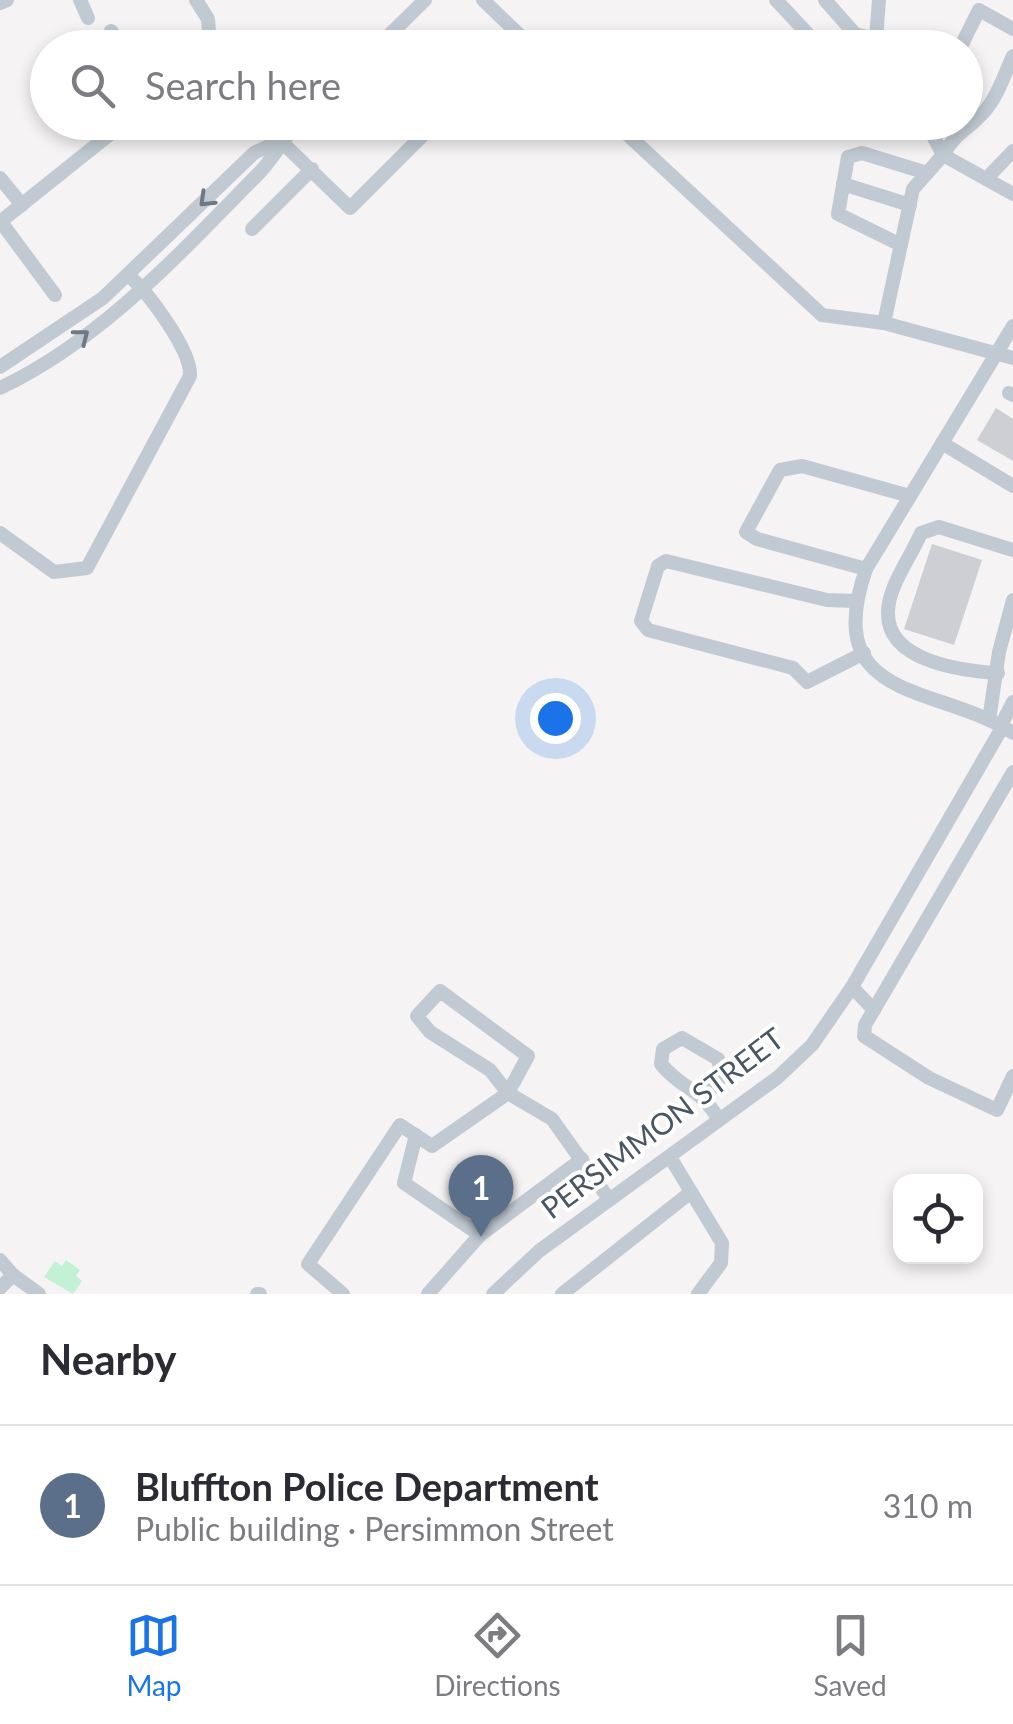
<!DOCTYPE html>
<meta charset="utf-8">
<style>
body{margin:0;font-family:Lato,sans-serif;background:#f7f7f7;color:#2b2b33}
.controls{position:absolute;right:30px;bottom:30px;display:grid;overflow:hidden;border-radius:20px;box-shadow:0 5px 15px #0003}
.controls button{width:90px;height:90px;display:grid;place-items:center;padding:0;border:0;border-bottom:2px solid #e1e1e2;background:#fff;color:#2b2b33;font:50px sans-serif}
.you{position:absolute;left:555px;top:718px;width:35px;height:35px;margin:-25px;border:8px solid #fff;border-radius:50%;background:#1a73e8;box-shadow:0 0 0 15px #1a73e833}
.badge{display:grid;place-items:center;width:65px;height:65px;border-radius:50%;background:#1a73e8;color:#fff;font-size:32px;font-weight:700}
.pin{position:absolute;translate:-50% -82px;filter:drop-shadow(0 2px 5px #0008)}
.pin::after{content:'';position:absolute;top:52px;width:35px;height:30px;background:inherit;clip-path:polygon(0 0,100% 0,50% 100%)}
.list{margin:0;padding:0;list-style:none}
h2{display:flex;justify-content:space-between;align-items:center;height:130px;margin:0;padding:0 40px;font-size:42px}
h2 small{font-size:32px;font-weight:400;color:#7c7c81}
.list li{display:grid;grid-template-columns:65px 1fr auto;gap:30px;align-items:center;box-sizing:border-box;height:160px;padding:0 40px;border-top:2px solid #e1e1e2}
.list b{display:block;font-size:38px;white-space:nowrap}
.list p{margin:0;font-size:32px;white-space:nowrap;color:#7c7c81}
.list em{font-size:32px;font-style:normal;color:#7c7c81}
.icon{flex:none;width:55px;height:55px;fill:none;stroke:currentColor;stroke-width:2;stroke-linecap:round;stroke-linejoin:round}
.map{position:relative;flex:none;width:1013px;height:1294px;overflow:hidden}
.search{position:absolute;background:#fff;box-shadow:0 5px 15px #0003;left:30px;right:30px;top:30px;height:110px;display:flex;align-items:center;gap:25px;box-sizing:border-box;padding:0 35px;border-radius:55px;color:#7c7c81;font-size:38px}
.sheet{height:290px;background:#fff}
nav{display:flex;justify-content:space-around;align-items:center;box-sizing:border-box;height:140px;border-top:2px solid #e1e1e2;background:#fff;font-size:28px;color:#7c7c81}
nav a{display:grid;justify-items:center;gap:5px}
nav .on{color:#1a73e8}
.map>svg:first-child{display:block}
.green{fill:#c3f1d5}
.building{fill:#cdcfd5}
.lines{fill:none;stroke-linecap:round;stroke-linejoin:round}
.minor{stroke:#c1cad2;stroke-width:14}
.oneway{stroke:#6e7983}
.labels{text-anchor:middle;stroke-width:8;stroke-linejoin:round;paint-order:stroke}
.street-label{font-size:30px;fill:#4a5661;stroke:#fff}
</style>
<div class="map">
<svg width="1013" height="1294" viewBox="0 0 1013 1294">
<rect width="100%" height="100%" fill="#f5f3f3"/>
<path class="green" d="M66 1260 80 1270 76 1276 82 1281 73 1294 44 1277 55 1261 62 1266Z"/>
<g class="building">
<path d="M996 408 1013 419V461L977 440Z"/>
<path d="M932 544 982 560 954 645 904 629Z"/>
</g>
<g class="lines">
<g class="minor">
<path d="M80 0 88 18"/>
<path d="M196 0 208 19 210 48"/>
<path d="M483 0 533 48"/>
<path d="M776 0 821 48"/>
<path d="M825 0 855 34 876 39 878 48"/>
<path d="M0 3 7 0"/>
<path d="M111 31 125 48"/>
<path d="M876 39 879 0"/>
<path d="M376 48 425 0"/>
<path d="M424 48H426"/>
<path d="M960 48 979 10 1013 29"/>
<path d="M261 122 350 208 436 122"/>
<path d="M614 122 822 315 884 323 1013 358"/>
<path d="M926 122 943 155"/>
<path d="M943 155C956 132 966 131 982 114 997 99 1004 75 1013 56"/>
<path d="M0 178 22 205"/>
<path d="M986 179 1013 151"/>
<path d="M843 184 910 205"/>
<path d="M0 222 125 122"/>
<path d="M1 222 55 295"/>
<path d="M252 229 312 169"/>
<path d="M901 245 838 214 848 157 862 153 927 173"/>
<path d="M884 323 913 189 943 155 1013 194"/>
<path d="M1013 326 866 569C820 704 936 683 1013 733"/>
<path d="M0 367 103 298 254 153 281 140"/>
<path d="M0 388C102 340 183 250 261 171 275 156 284 137 299 122"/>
<path d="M1009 393 1013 395"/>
<path d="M942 443 1013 486"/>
<path d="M0 533 54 572 87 568 190 376C192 351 148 292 128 275"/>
<path d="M866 569 757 539 746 532 780 470 802 466 910 496"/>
<path d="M855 601 827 600 666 561 658 566 641 621 648 630 793 668 807 682 864 653"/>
<path d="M998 673C964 671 888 662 888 614 887 588 911 557 921 533L939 527 1013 550"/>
<path d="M989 720 999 652 1013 600"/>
<path d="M1001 725 1013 702"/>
<path d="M1013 772 865 1025 864 1036 929 1078 997 1110 1013 1076"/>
<path d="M852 987 874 1010"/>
<path d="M705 1096 722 1076 718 1059 682 1038 663 1049 661 1064C682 1090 700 1087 719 1120"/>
<path d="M416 1135 404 1183 480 1235"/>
<path d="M670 1157 722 1243 721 1263 698 1294"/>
<path d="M0 1260 13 1275"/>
<path d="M0 1288 13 1275 39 1294"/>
<path d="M257 1294H260"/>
<path d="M343 1294 308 1264 400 1125 432 1146 508 1093 528 1056 440 991 417 1016 430 1032 490 1070 508 1093 552 1119 609 1199"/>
<path d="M428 1294 480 1235 582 1159"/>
<path d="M493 1294 539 1251 777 1078 812 1045 852 987 1003 726"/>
<path d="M562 1294 691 1192"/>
</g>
</g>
<defs><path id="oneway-chevron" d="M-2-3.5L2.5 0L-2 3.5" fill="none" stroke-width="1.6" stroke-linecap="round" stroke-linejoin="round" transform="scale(2.5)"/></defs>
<g class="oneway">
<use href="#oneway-chevron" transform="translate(206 200) rotate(136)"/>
<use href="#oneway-chevron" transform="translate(82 336) rotate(-38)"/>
</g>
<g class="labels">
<g class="street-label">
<text transform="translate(663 1124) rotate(-37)" y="10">PERSIMMON STREET</text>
</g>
</g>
</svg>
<div class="controls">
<button><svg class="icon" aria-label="locate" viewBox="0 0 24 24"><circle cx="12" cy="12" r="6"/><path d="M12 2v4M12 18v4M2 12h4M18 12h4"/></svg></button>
</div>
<div class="you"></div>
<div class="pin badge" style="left:481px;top:1237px;background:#5c6f8a">1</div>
<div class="search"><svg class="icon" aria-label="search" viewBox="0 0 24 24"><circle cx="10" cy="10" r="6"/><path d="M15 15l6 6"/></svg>Search here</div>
</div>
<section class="sheet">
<h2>Nearby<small></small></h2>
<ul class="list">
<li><span class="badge" style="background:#5c6f8a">1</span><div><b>Bluffton Police Department</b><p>Public building · Persimmon Street</p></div><em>310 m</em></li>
</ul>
</section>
<nav>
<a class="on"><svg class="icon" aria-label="map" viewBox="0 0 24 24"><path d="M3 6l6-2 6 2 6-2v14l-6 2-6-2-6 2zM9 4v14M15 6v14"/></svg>Map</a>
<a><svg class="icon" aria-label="directions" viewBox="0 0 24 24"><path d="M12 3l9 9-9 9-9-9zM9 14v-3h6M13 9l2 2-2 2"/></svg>Directions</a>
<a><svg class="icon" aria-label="saved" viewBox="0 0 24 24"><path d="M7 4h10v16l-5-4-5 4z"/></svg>Saved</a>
</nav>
